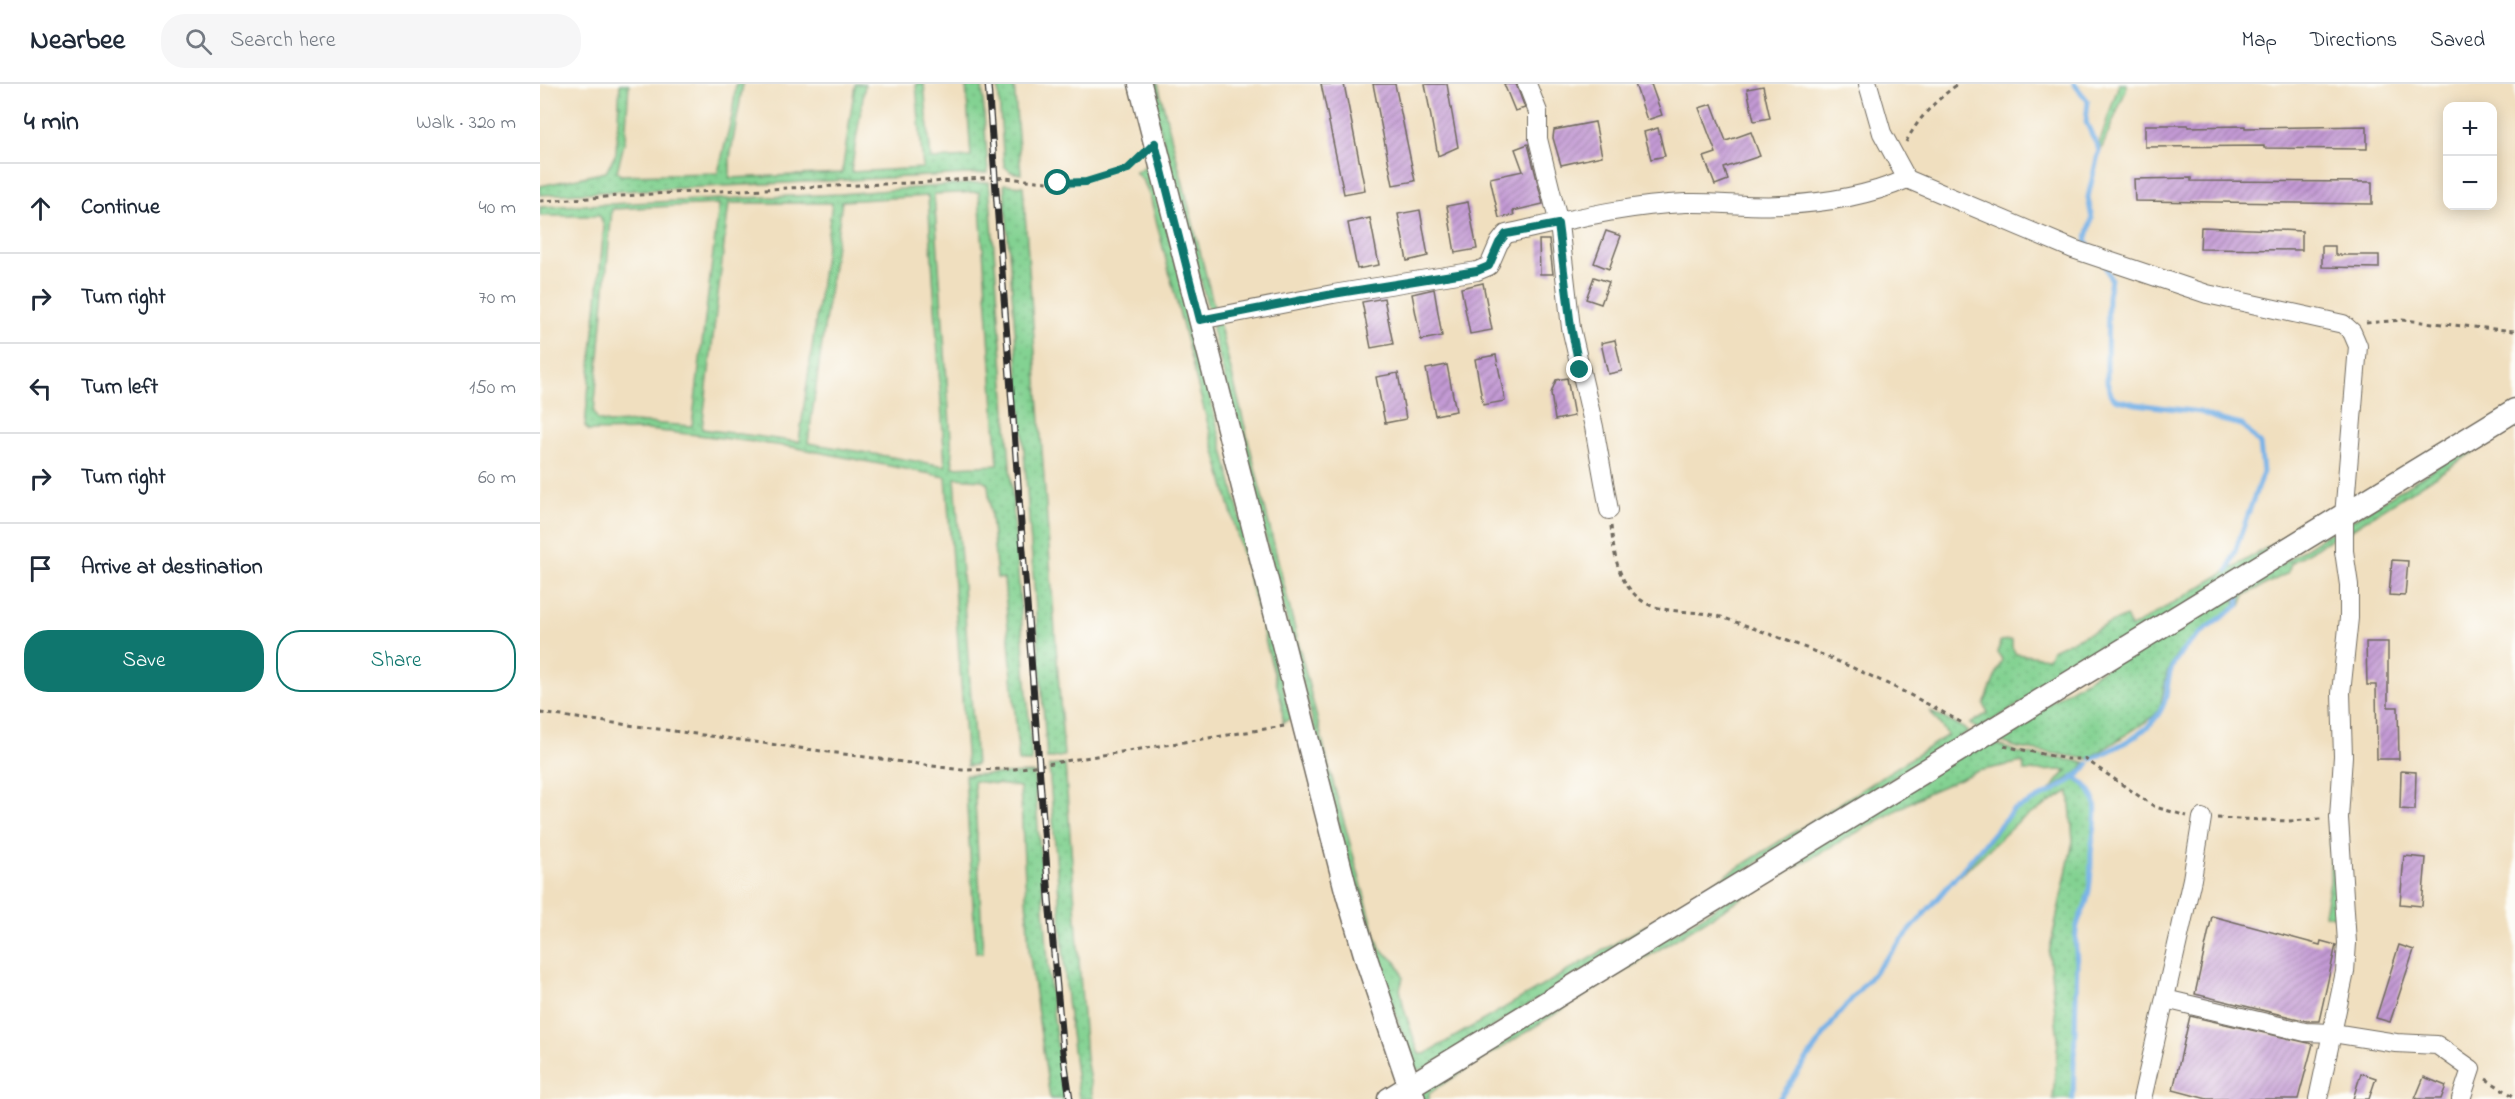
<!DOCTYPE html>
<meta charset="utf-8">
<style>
body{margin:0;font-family:"Indie Flower",sans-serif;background:#f6f6f7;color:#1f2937}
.controls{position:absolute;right:18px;top:18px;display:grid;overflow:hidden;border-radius:12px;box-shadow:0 3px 15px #0003}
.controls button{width:54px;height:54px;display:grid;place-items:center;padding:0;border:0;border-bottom:2px solid #e0e1e3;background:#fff;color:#1f2937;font:30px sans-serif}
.stop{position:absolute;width:18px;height:18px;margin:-14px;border:4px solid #0f766e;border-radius:50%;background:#fff}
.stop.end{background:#0f766e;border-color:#fff;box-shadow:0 2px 6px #0008}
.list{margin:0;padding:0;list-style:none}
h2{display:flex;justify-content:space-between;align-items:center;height:78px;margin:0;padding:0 24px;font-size:26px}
h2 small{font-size:20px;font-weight:400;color:#747a83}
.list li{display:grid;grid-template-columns:39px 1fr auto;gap:18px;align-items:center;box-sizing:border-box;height:90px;padding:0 24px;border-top:2px solid #e0e1e3}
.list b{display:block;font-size:22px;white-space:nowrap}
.list em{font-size:20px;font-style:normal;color:#747a83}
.actions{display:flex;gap:12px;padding:18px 24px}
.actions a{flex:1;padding:14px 0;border:2px solid #0f766e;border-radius:24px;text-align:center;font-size:21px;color:#0f766e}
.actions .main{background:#0f766e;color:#fff}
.icon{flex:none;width:33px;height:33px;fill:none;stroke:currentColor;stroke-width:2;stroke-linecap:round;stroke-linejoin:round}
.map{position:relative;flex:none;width:1975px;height:1015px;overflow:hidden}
header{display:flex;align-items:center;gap:36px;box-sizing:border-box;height:84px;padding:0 30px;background:#fff;border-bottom:2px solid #e0e1e3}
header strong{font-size:28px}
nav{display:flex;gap:33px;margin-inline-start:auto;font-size:21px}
.search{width:420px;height:54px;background:#f6f6f7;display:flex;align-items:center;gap:15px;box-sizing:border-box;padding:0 21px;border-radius:24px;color:#747a83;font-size:22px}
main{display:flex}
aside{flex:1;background:#fff}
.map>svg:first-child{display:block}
.grass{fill:url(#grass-dots);stroke:#577e5e;stroke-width:1.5;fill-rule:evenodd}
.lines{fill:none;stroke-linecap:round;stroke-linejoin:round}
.stream{stroke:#74b1e7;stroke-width:5}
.building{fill:url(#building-hatch)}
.minor-casing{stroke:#706a5f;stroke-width:20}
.major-casing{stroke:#706a5f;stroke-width:25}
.path{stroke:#706a5f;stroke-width:3;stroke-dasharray:4.5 4.5;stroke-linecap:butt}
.minor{stroke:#fff;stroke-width:18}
.major{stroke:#fff;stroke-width:22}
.rail-casing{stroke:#2b2b2b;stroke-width:7}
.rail{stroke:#fdfcf7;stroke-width:4.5;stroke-dasharray:14;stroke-linecap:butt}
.route{stroke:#0f766e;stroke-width:8}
</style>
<header>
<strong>Nearbee</strong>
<div class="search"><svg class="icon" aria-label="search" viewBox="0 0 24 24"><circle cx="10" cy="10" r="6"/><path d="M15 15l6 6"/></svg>Search here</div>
<nav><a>Map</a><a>Directions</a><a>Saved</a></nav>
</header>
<main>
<aside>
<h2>4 min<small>Walk · 320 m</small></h2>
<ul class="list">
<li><svg class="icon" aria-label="ahead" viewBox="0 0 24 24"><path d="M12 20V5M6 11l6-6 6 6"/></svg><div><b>Continue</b></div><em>40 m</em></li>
<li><svg class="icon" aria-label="right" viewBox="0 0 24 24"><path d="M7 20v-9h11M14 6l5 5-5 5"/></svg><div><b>Turn right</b></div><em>70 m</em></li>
<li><svg class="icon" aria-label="left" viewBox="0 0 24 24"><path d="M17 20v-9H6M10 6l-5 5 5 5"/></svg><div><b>Turn left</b></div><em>150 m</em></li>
<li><svg class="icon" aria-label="right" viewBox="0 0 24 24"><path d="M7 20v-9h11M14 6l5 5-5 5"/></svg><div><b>Turn right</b></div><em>60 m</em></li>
<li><svg class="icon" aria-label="arrive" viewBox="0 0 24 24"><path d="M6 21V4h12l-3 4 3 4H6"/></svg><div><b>Arrive at destination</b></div></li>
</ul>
<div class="actions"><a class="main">Save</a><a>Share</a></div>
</aside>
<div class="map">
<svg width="1975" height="1015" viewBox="0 0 1975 1015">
<defs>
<pattern id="grass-dots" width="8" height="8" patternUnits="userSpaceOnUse" patternTransform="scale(1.5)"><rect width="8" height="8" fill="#83d292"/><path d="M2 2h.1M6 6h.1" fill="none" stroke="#71b47e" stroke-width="1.8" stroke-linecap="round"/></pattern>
<pattern id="building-hatch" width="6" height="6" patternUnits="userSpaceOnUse" patternTransform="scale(1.5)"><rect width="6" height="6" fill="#c39ad4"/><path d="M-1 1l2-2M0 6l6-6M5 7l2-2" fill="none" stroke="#9f7eac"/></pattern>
</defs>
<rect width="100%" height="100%" fill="#fdfcf7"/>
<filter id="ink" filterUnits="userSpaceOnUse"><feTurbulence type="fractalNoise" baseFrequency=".0167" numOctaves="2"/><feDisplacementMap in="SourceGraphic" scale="12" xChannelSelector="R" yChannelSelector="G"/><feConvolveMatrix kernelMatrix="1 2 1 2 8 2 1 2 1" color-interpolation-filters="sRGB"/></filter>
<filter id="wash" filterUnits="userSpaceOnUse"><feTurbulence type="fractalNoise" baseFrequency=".008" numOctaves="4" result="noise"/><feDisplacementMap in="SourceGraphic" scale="24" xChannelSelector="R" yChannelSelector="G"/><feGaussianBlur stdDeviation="1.35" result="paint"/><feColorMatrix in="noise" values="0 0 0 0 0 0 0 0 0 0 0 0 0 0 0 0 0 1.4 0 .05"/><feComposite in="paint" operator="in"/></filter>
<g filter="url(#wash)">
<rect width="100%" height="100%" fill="#f0dfbf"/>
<g class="grass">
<path d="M80 0H89L85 56 77 87 80 91 178 89 192 32 196 0H203L190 74V94L302 89 315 0H325L311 88 383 84 376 0H384L391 75 431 73 426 0H442L448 89 0 111V102L66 88 76 69Z"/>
<path d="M458 0H474L481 90 471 88 464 82Z"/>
<path d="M608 0H618L675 227H669Z"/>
<path d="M1579 0H1587L1586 6 1561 66 1559 60Z"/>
<path d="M607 81 612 84 751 634 743 639 742 620 655 291 611 116 604 98 595 88Z"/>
<path d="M449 98 492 678H479L464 495 457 494 448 401 442 396 415 394 436 681 427 682 406 393 252 363 158 351 107 346 49 347 45 342 64 143 60 132H0V123L300 110ZM439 108 458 381 413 383 394 110ZM388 112 405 382 268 359 302 117ZM189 119H292L259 358 162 345ZM179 120 152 342 92 338 69 339 58 336 54 329 72 125Z"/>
<path d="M464 100 483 102 524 672 507 675Z"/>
<path d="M679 238 790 687 834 846 840 864 856 878 861 887 863 894 860 905 864 925 879 970H885L1112 838 1408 651 1390 627 1429 647 885 985 875 986 833 866 810 783 672 245 673 239Z"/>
<path d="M1975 334V342L1807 448 1806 440Z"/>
<path d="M1800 420V430L1438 645 1430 640 1448 629 1444 620 1462 576 1458 569 1460 557 1472 556V563L1476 570 1508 574 1512 566 1586 532 1591 544Z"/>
<path d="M1801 441 1795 452 1751 479 1748 489 1705 511 1701 522 1700 507Z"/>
<path d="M1693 505 1696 522 1663 545 1635 573 1627 588 1620 624 1613 633 1549 675 1478 664 1452 654Z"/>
<path d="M1446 656 1479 669 1545 678 1540 687 1509 707 1527 686 1484 687 1483 678 1438 687 1387 709 1221 802 901 1001 889 1010V1015H880L883 1005Z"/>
<path d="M525 680 546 974 553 1015H539L527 916 509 682Z"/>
<path d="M494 689 510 904 524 1015H510L489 867 480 703 434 697 443 869 436 868 425 691Z"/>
<path d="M1532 695C1567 708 1553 741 1551 768 1550 784 1551 800 1547 815 1544 824 1538 832 1536 841 1533 853 1535 866 1536 878L1532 1015H1513L1518 956 1509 869 1533 757 1529 707 1479 737 1420 792 1473 728 1511 709Z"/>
<path d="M1790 741 1798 833 1784 830 1790 798Z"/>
</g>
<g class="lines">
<g class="stream">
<path d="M1534 0 1548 17 1546 38 1559 66 1548 113 1552 135 1546 157 1550 164"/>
<path d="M1565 182 1571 195 1568 212 1567 280V298L1571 310 1575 315 1596 320 1660 328 1677 335 1702 341 1720 360 1723 388 1688 487"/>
<path d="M1552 675C1577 663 1614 648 1624 619 1629 606 1626 592 1634 579 1649 554 1676 538 1699 521L1698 508"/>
<path d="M1533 693C1568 710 1553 741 1551 770 1551 786 1551 801 1547 816 1545 825 1539 832 1537 842 1534 854 1536 866 1537 878L1533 1015"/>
<path d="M1239 1015 1298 931 1472 727C1491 718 1539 697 1548 680"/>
</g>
</g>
<g id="blocks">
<g class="building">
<path d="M781 0H804L825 106 804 110Z"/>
<path d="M833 0H855L875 97 853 101Z"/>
<path d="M885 0H907L910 18 918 63 898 72Z"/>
<path d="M964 0H976L985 24 975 27Z"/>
<path d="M1095 0H1111L1122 31 1107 36Z"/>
<path d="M1223 2 1230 34 1214 37 1207 5Z"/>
<path d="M1172 20 1186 57 1211 48 1220 72 1184 84 1188 96 1175 101 1164 73 1176 69 1159 24Z"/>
<path d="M1055 38 1062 72 1021 81 1013 54 1014 46Z"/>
<path d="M1605 41H1648V43L1705 42V44L1827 42V65L1724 64V62L1605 63Z"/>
<path d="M1118 44 1125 72 1111 75 1104 48Z"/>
<path d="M988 60 1003 120 973 127 974 131 959 134 950 94 983 87 975 65Z"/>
<path d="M1651 94V97L1832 98V120L1595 117 1594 95Z"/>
<path d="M928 118 937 165 915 169 907 122Z"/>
<path d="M880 126 888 172 867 177 858 130Z"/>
<path d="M830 134 839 181 817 185 808 139Z"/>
<path d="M1661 143 1762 147V166L1660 165Z"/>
<path d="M1066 147 1081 152 1069 185 1054 179Z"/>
<path d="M999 156H1009L1013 190H1000Z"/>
<path d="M1782 162H1795V171H1839V184L1782 183Z"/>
<path d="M1054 193 1069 198 1061 220 1046 215Z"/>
<path d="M943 199 952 246 930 250 921 204Z"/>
<path d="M894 205 902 252 881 256 872 210Z"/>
<path d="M844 214 853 260 831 264 822 218Z"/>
<path d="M1075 256 1082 287 1068 290 1061 259Z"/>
<path d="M956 271 965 317 943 321 935 275Z"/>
<path d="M907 281 916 327 895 331 886 285Z"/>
<path d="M858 289 866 335 845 339 836 293Z"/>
<path d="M1027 294 1034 332 1015 336 1011 309 1016 296Z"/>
<path d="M1852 476 1868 477 1865 512 1849 511Z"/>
<path d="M1826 558H1848V623H1858L1859 675H1837L1836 601H1827Z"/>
<path d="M1861 687 1876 688 1875 726 1860 725Z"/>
<path d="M1864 772 1886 774 1882 822 1860 820Z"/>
<path d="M1672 832 1780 861 1781 857 1796 861 1779 937H1767L1655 910Z"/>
<path d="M1859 861 1874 866 1850 938 1836 934Z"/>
<path d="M1650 932 1773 960 1758 1015H1667L1633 1006Z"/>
<path d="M1821 989 1836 994 1829 1015H1813Z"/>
<path d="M1884 993 1906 1002 1901 1015H1875Z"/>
</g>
</g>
</g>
<g filter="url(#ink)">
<use href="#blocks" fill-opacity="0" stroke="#706a5f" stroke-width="1.5"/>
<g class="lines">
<defs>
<g id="minor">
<path d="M987 0 998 28V55L1019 140 1031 244 1054 343 1069 426"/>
<path d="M1328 0 1342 49 1367 95 1533 165 1667 210 1803 240 1812 248 1818 262 1804 432V467L1809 501V534L1801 609 1803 672 1799 734 1807 859 1805 888 1778 1015"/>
<path d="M660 236 793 210 937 187 949 182 959 159 966 150C1025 137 1086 121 1146 119 1178 118 1211 123 1242 121 1285 119 1328 112 1367 95"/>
<path d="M1625 915 1765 948 1793 949 1856 959 1897 961 1931 985 1921 1015"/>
<path d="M1602 1015 1652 795 1662 734"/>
</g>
<g id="major">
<path d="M600 0 806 806 827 877 874 1015"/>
<path d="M849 1015 1975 326"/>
</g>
</defs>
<use href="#minor" class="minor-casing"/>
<use href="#major" class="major-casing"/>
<g class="path">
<path d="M1366 58C1379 33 1395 17 1418 0"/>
<path d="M0 117 130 109 391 98 454 93 518 99 546 98 588 85 600 73"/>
<path d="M1826 239 1862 236 1975 247"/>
<path d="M1071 442C1074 470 1077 498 1101 516 1120 531 1158 525 1181 533 1265 561 1347 596 1424 640"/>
<path d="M0 629 422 686 475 685 744 642"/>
<path d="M1464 662 1527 675H1545L1615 723 1647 732"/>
<path d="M1677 734 1748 737 1781 735"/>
<path d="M1946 995 1975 1013"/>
</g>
<use href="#minor" class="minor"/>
<use href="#major" class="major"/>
<defs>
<path id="rail" d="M448 0 510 827 523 968 530 1015"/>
</defs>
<use href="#rail" class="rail-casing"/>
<use href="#rail" class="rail"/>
</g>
</g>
<g class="lines" filter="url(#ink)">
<path class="route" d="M518 99 546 98 588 85 615 59 660 236 793 210 937 187 949 182 959 159 966 150 1018 140 1031 243 1040 286"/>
</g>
</svg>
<div class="controls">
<button>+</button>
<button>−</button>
</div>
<div class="stop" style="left:518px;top:99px"></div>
<div class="stop end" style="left:1040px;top:286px"></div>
</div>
</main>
